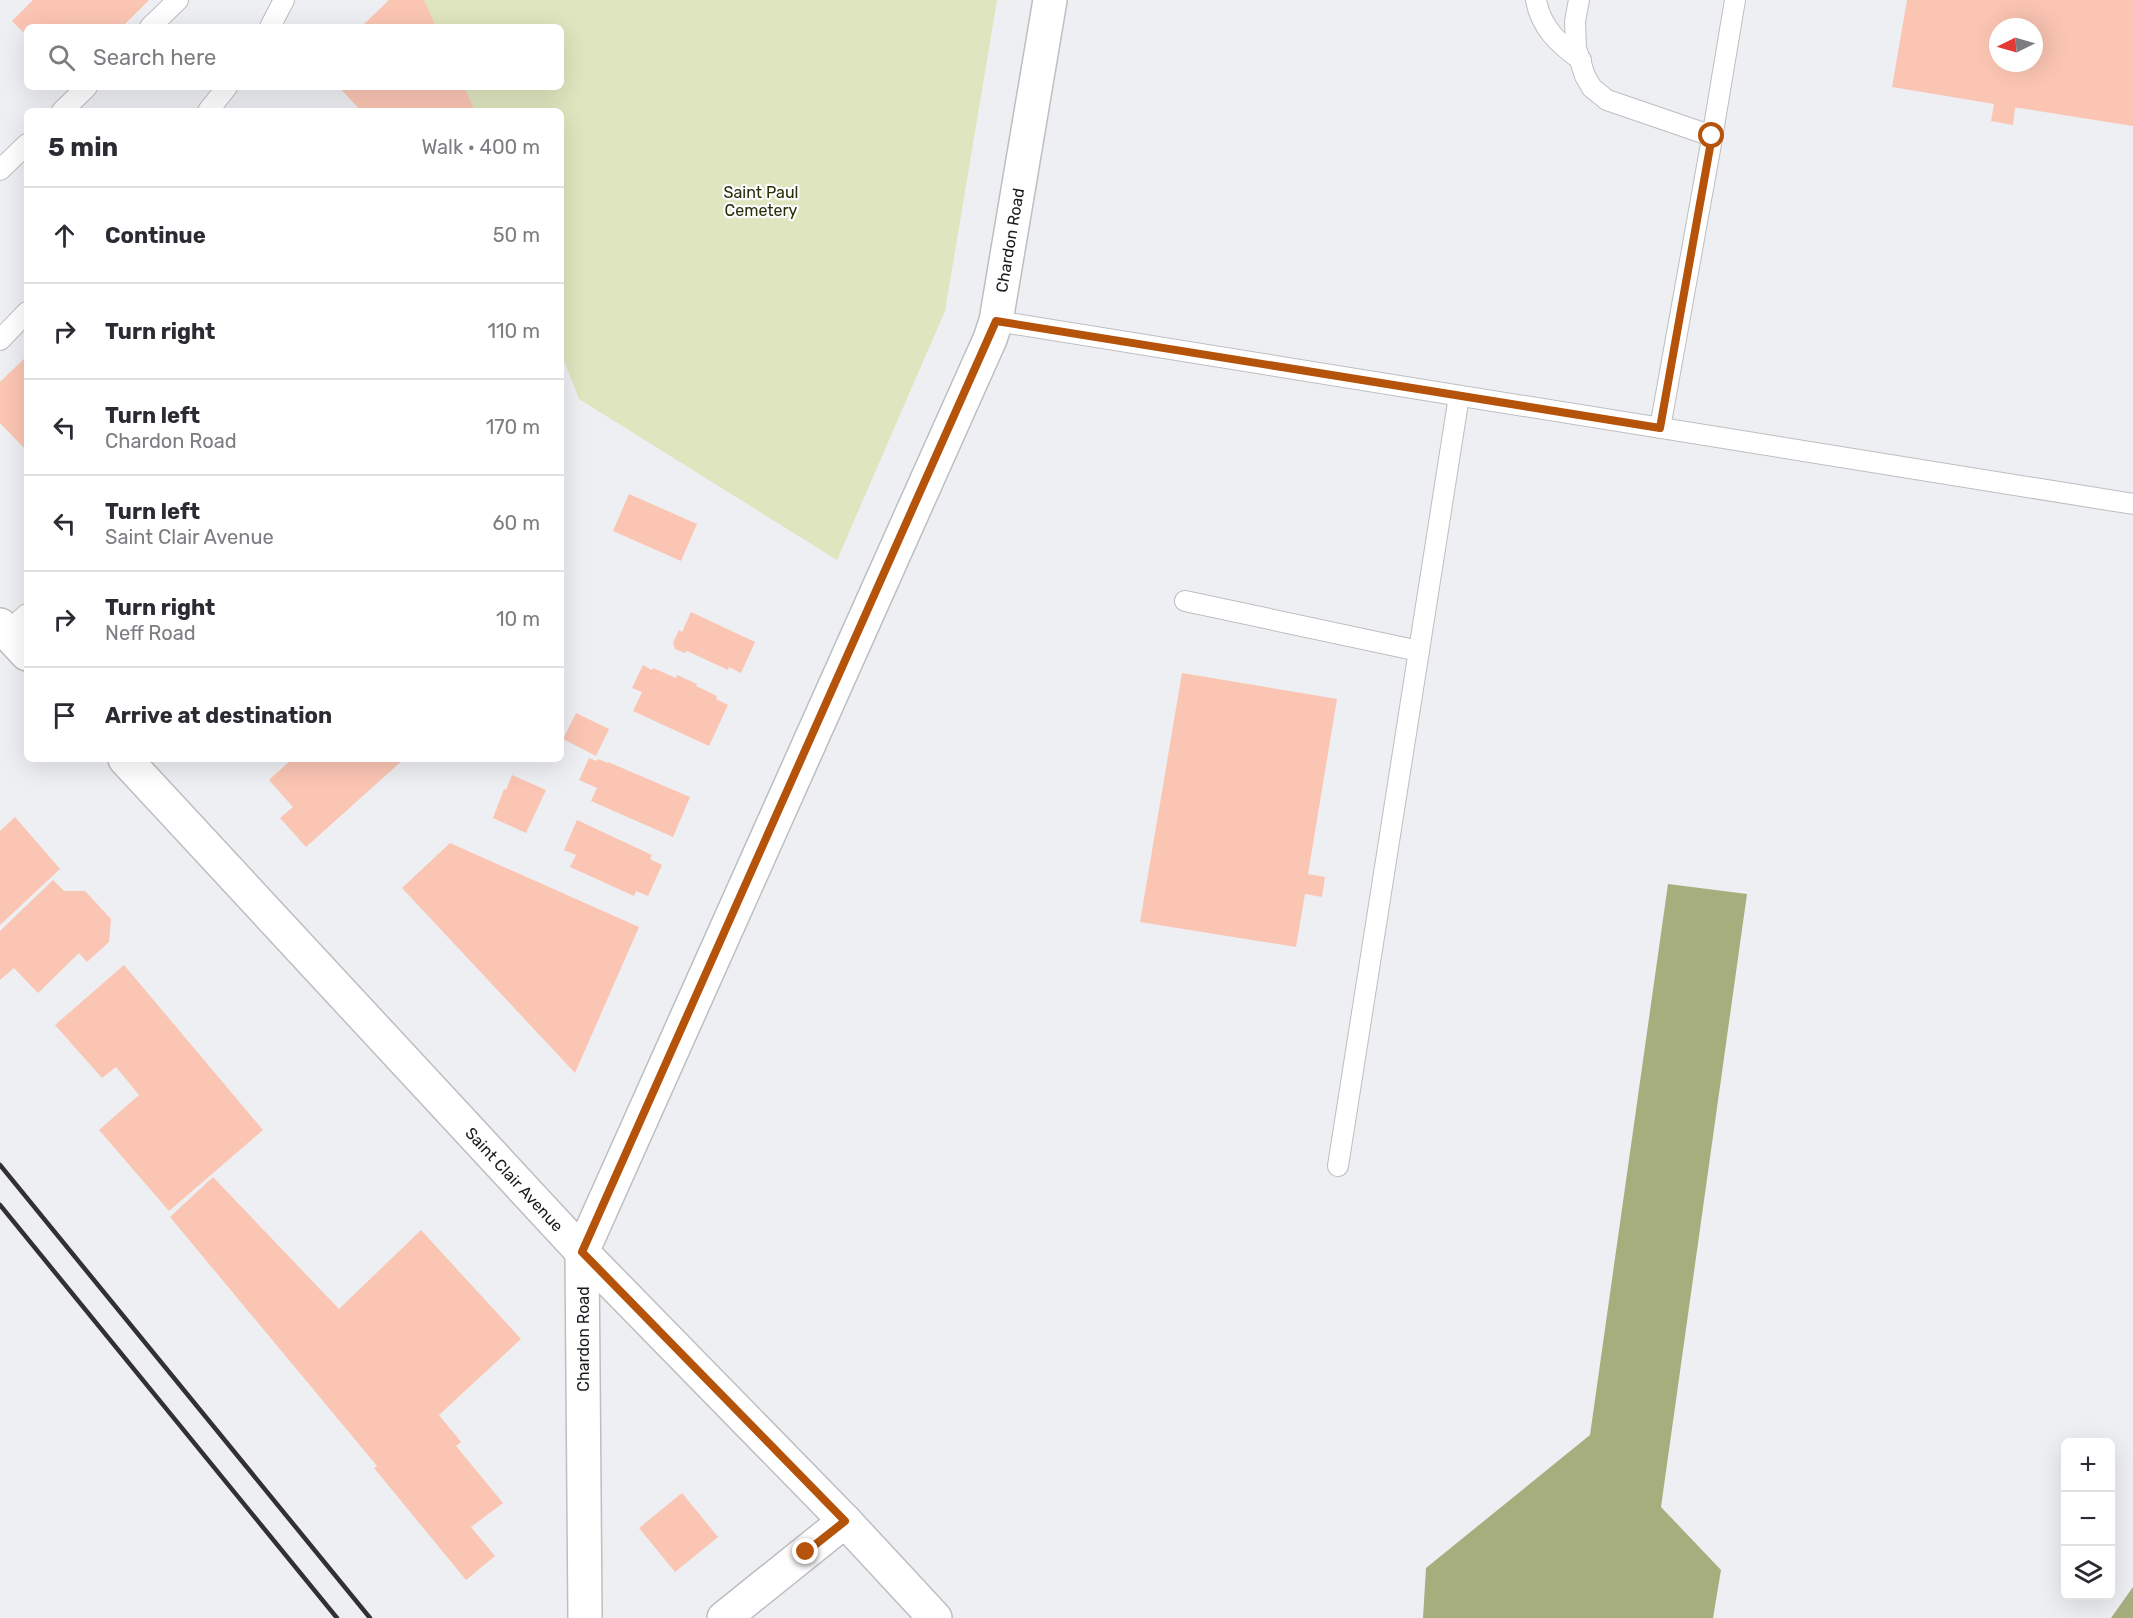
<!DOCTYPE html>
<meta charset="utf-8">
<style>
body{margin:0;font-family:Rubik,sans-serif;background:#f7f7f7;color:#2b2b33}
.controls{position:absolute;right:18px;bottom:18px;display:grid;overflow:hidden;border-radius:9px;box-shadow:0 6px 24px #0002}
.controls button{width:54px;height:54px;display:grid;place-items:center;padding:0;border:0;border-bottom:2px solid #e1e1e2;background:#fff;color:#2b2b33;font:30px sans-serif}
.compass{position:absolute;left:1989px;top:18px;width:54px;height:54px;border-radius:50%;background:#fff;box-shadow:0 6px 24px #0002;rotate:265deg}
.stop{position:absolute;width:18px;height:18px;margin:-14px;border:4px solid #b45309;border-radius:50%;background:#fff}
.stop.end{background:#b45309;border-color:#fff;box-shadow:0 2px 6px #0008}
.list{margin:0;padding:0;list-style:none}
h2{display:flex;justify-content:space-between;align-items:center;height:78px;margin:0;padding:0 24px;font-size:26px}
h2 small{font-size:20px;font-weight:400;color:#7c7c81}
.list li{display:grid;grid-template-columns:39px 1fr auto;gap:18px;align-items:center;box-sizing:border-box;height:96px;padding:0 24px;border-top:2px solid #e1e1e2}
.list b{display:block;font-size:22px;white-space:nowrap}
.list p{margin:0;font-size:20px;white-space:nowrap;color:#7c7c81}
.list em{font-size:20px;font-style:normal;color:#7c7c81}
.icon{flex:none;width:33px;height:33px;fill:none;stroke:currentColor;stroke-width:2;stroke-linecap:round;stroke-linejoin:round}
.map{position:relative;flex:none;width:2133px;height:1618px;overflow:hidden}
.search{position:absolute;background:#fff;box-shadow:0 6px 24px #0002;left:24px;top:24px;width:540px;height:66px;display:flex;align-items:center;gap:15px;box-sizing:border-box;padding:0 21px;border-radius:9px;color:#7c7c81;font-size:22px}
.panel{position:absolute;background:#fff;box-shadow:0 6px 24px #0002;left:24px;top:108px;width:540px;height:654px;border-radius:9px}
.map>svg:first-child{display:block}
.green{fill:#dfe5be}
.forest{fill:#a7ae7d}
.building{fill:#fbc5b3;fill-rule:evenodd}
.lines{fill:none;stroke-linecap:round;stroke-linejoin:round}
.lane-casing{stroke:#bdbec0;stroke-width:22}
.secondary-casing{stroke:#bdbec0;stroke-width:36}
.lane{stroke:#fff;stroke-width:20}
.secondary{stroke:#fff;stroke-width:33}
.rail{stroke:#313132;stroke-width:4.5}
.route{stroke:#b45309;stroke-width:8}
.labels{text-anchor:middle;stroke-width:4.5;stroke-linejoin:round;paint-order:stroke}
.park-label{font-size:16px;fill:#2a2d05;stroke:#fcfdff}
.street-label{font-size:16px;fill:#1a1a1b;stroke:#fcfdff}
</style>
<div class="map">
<svg width="2133" height="1618" viewBox="0 0 2133 1618">
<rect width="100%" height="100%" fill="#eeeff2"/>
<path class="green" d="M421 0H997L945 311 837 560 579 399 561 353V111H465L456 87H561V27H432Z"/>
<g class="forest">
<path d="M1668 884 1747 894 1661 1507 1721 1570 1713 1618H1423L1426 1568 1590 1435Z"/>
<path d="M2133 1587V1618H2111Z"/>
</g>
<g class="building">
<path d="M33 0H149L122 27H27V36L12 21Z"/>
<path d="M389 0H424L436 27H361Z"/>
<path d="M1907 0H2133V126L2020 108H2015L2013 125 1991 121 1994 104 1892 87ZM1998 27H2034V63H1998Z"/>
<path d="M339 87H464L475 111H361Z"/>
<path d="M27 356V451L0 423V382Z"/>
<path d="M629 494 697 524 681 561 613 531Z"/>
<path d="M691 612 755 642 741 673 729 667 728 670 687 651 685 653 675 649 673 643 679 630 682 632Z"/>
<path d="M643 665 652 670 653 668 676 678 677 675 697 684 696 686 717 696 716 699 728 705 709 746 633 711 642 692 632 688Z"/>
<path d="M1182 673 1337 699 1308 874 1325 877 1322 897 1305 894 1296 947 1140 922Z"/>
<path d="M576 713 609 729 596 756 563 739Z"/>
<path d="M589 758 597 761 598 759 608 763V762L690 797 673 837 591 801 597 788 579 780Z"/>
<path d="M292 759H404L306 847 280 818 293 807 269 780Z"/>
<path d="M512 775 546 790 526 833 493 818 504 789 506 790Z"/>
<path d="M15 817 60 869 0 925V831Z"/>
<path d="M577 820 652 855 650 859 662 865 648 896 636 891 634 896 570 867 576 855 564 850Z"/>
<path d="M450 843 639 927 575 1073 402 888Z"/>
<path d="M53 880 64 891H85L111 919 109 942 87 962 79 953 38 993 14 968 0 980V931Z"/>
<path d="M124 965 263 1130 169 1211 99 1130 139 1095 116 1067 102 1078 55 1025Z"/>
<path d="M213 1177 339 1309 421 1230 521 1339 439 1415 461 1442 456 1446 503 1503 471 1527 495 1556 466 1580 374 1468 377 1466 170 1217Z"/>
<path d="M682 1493 718 1537 675 1572 639 1528Z"/>
</g>
<g class="lines">
<defs>
<g id="lane">
<path d="M1536 0C1541 28 1559 44 1581 60"/>
<path d="M1579 0 1575 21 1576 48 1585 76 1592 88 1607 100 1712 136"/>
<path d="M150 27 178 0"/>
<path d="M270 27 284 0"/>
<path d="M62 111 87 87"/>
<path d="M208 111 227 87"/>
<path d="M0 170 27 144"/>
<path d="M996 321 2133 504"/>
<path d="M0 340 27 312"/>
<path d="M1660 428 1711 144 1735 0"/>
<path d="M1185 601 1419 651"/>
<path d="M7 632 27 614"/>
<path d="M1338 1166 1459 396"/>
</g>
<g id="secondary">
<path d="M0 625 27 654"/>
<path id="s1" d="M125 759 582 1252 845 1521 935 1618"/>
<path id="s2" d="M585 1618 582 1252 990 339 996 321 1050 0"/>
<path d="M724 1618 845 1521"/>
</g>
</defs>
<use href="#lane" class="lane-casing"/>
<use href="#secondary" class="secondary-casing"/>
<use href="#lane" class="lane"/>
<use href="#secondary" class="secondary"/>
<g class="rail">
<path d="M0 1165 370 1618"/>
<path d="M0 1205 337 1618"/>
</g>
</g>
<g class="lines">
<path class="route" d="M806 1552 845 1521 582 1252 996 321 1660 428 1712 136"/>
</g>
<g class="labels">
<g class="park-label">
<text x="761" y="198">Saint Paul<tspan x="761" dy="18">Cemetery</tspan></text>
</g>
<g class="street-label">
<text dy="6" stroke="none"><textPath href="#s2" startOffset="1467">Chardon Road</textPath></text>
<text dy="6" stroke="none"><textPath href="#s1" startOffset="573">Saint Clair Avenue</textPath></text>
<text transform="translate(583 1339) rotate(-90)" y="6">Chardon Road</text>
</g>
</g>
</svg>
<div class="controls">
<button>+</button>
<button>−</button>
<button><svg class="icon" aria-label="layers" viewBox="0 0 24 24"><path d="M12 4l9 5-9 5-9-5zM3 14l9 5 9-5"/></svg></button>
</div>
<svg class="compass" viewBox="-18 -18 36 36"><path d="M0-13l5 13h-10z" fill="#e53935"/><path d="M0 13l5-13h-10z" fill="#7c7c81"/></svg>
<div class="stop" style="left:1712px;top:136px"></div>
<div class="stop end" style="left:806px;top:1552px"></div>
<div class="search"><svg class="icon" aria-label="search" viewBox="0 0 24 24"><circle cx="10" cy="10" r="6"/><path d="M15 15l6 6"/></svg>Search here</div>
<section class="panel">
<h2>5 min<small>Walk · 400 m</small></h2>
<ul class="list">
<li><svg class="icon" aria-label="ahead" viewBox="0 0 24 24"><path d="M12 20V5M6 11l6-6 6 6"/></svg><div><b>Continue</b></div><em>50 m</em></li>
<li><svg class="icon" aria-label="right" viewBox="0 0 24 24"><path d="M7 20v-9h11M14 6l5 5-5 5"/></svg><div><b>Turn right</b></div><em>110 m</em></li>
<li><svg class="icon" aria-label="left" viewBox="0 0 24 24"><path d="M17 20v-9H6M10 6l-5 5 5 5"/></svg><div><b>Turn left</b><p>Chardon Road</p></div><em>170 m</em></li>
<li><svg class="icon" aria-label="left" viewBox="0 0 24 24"><path d="M17 20v-9H6M10 6l-5 5 5 5"/></svg><div><b>Turn left</b><p>Saint Clair Avenue</p></div><em>60 m</em></li>
<li><svg class="icon" aria-label="right" viewBox="0 0 24 24"><path d="M7 20v-9h11M14 6l5 5-5 5"/></svg><div><b>Turn right</b><p>Neff Road</p></div><em>10 m</em></li>
<li><svg class="icon" aria-label="arrive" viewBox="0 0 24 24"><path d="M6 21V4h12l-3 4 3 4H6"/></svg><div><b>Arrive at destination</b></div></li>
</ul>
</section>
</div>
